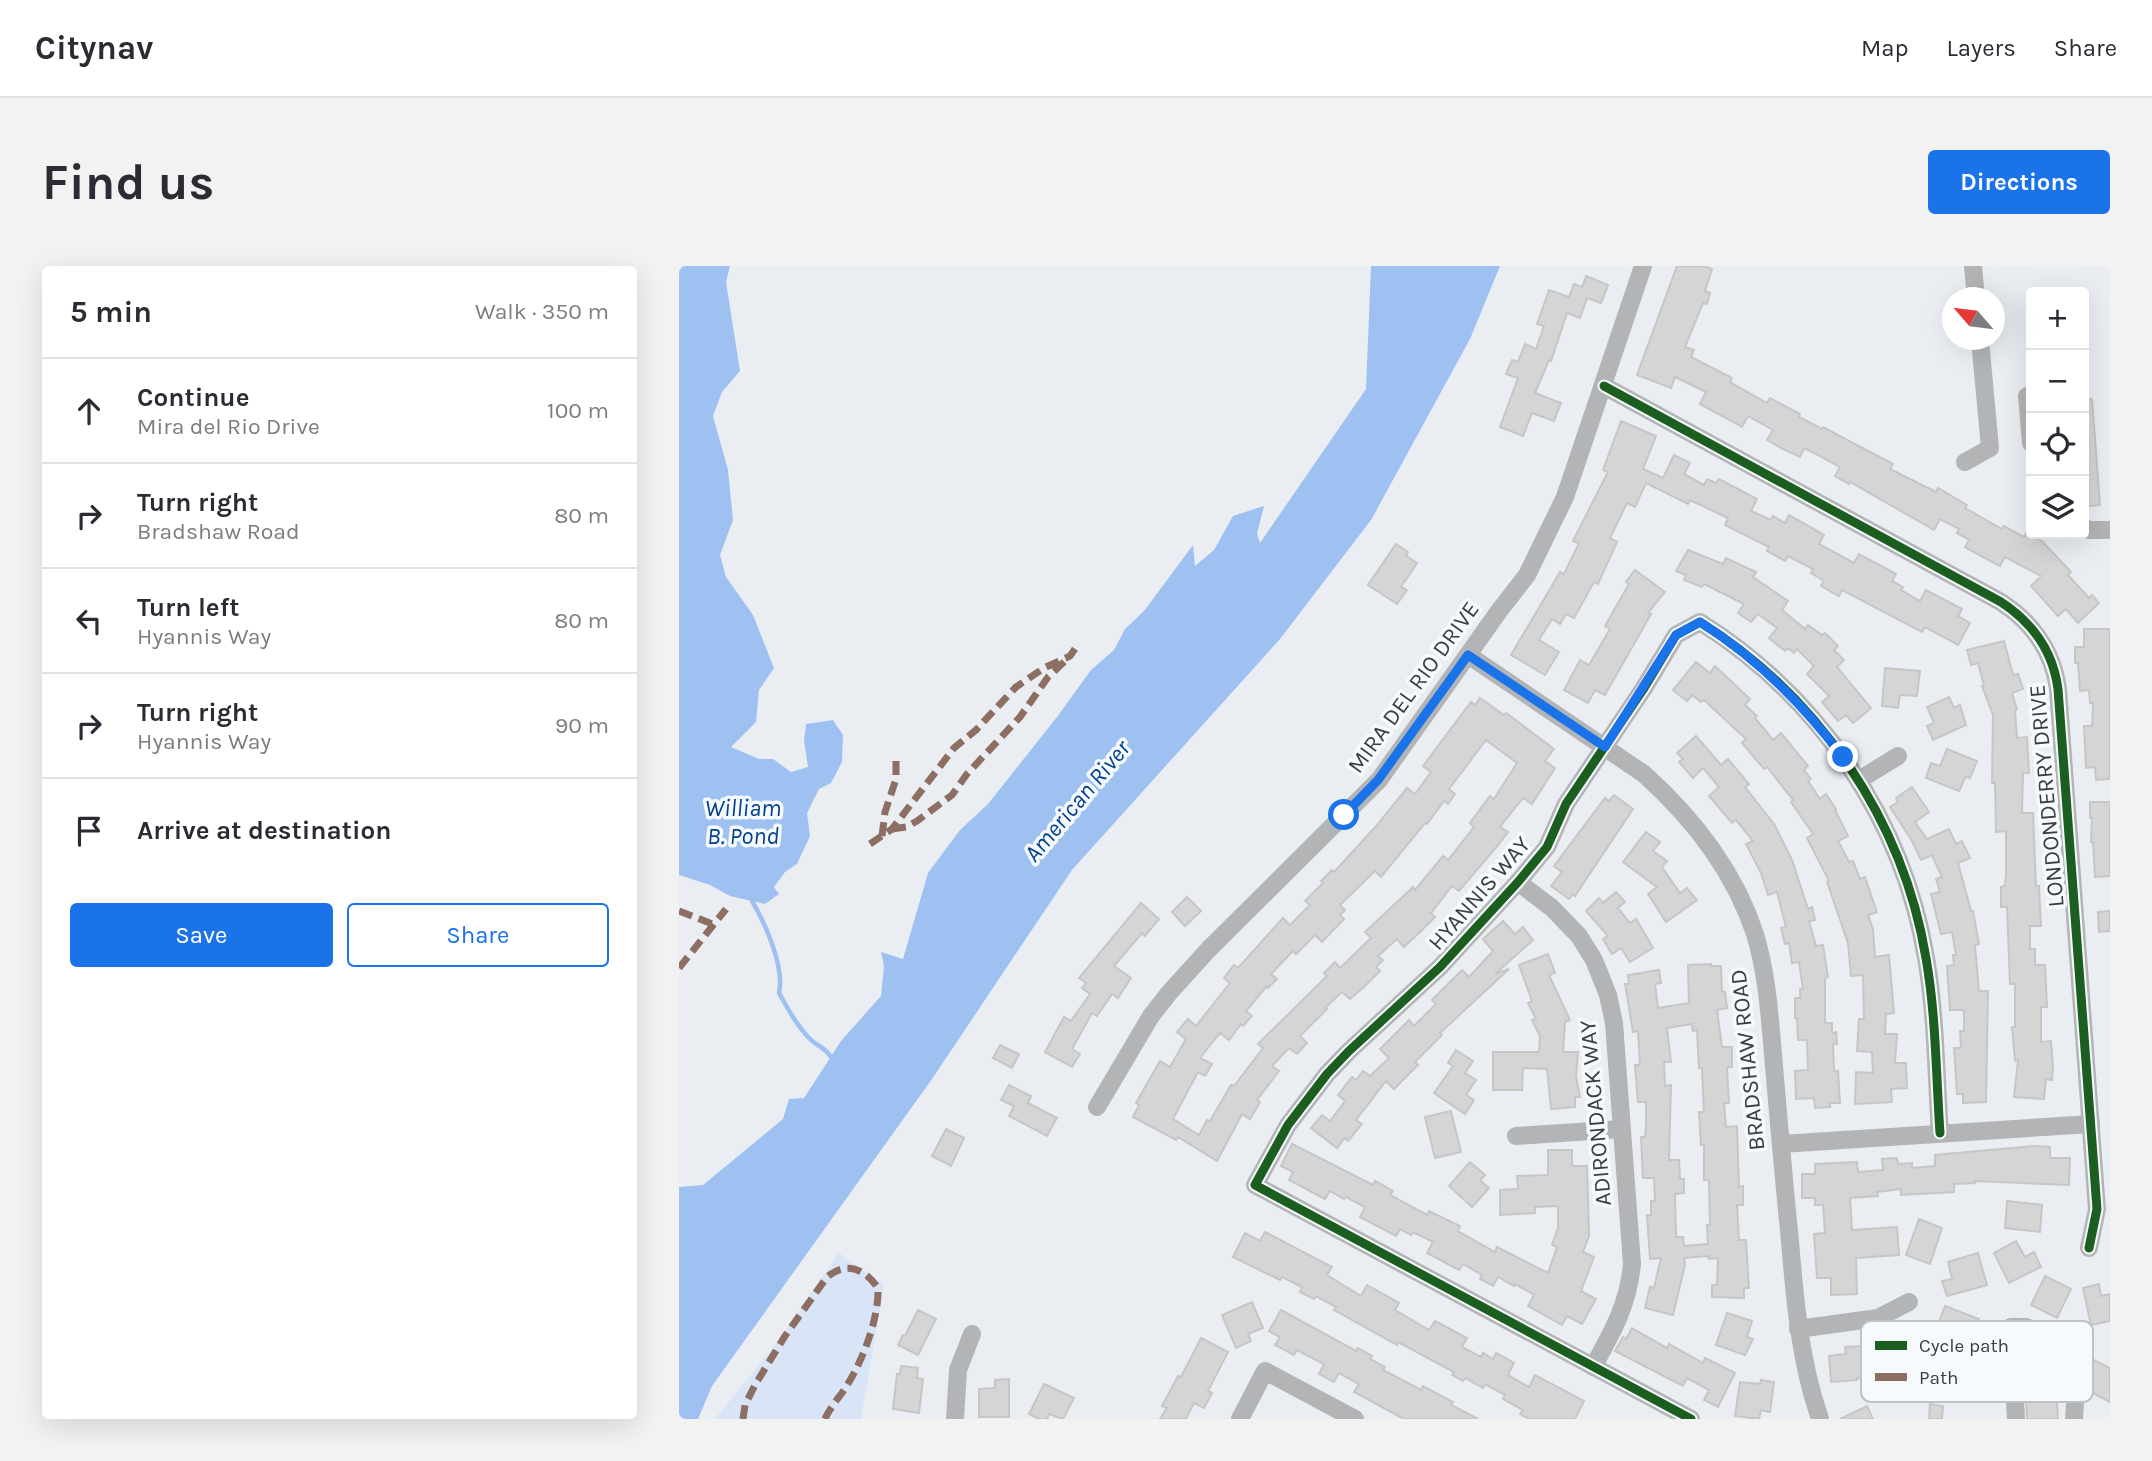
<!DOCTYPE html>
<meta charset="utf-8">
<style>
body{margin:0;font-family:Karla,sans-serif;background:#f2f2f3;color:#2b2b33}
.controls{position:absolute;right:21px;top:21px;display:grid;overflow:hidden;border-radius:7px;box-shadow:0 7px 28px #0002}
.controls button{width:63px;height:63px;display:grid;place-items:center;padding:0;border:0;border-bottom:2px solid #e1e1e2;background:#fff;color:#2b2b33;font:35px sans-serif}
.compass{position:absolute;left:1263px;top:21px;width:63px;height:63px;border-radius:50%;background:#fff;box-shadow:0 7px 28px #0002;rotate:298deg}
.stop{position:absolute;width:21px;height:21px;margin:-16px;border:5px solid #1a73e8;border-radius:50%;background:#fff}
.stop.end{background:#1a73e8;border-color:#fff;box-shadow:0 2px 7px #0008}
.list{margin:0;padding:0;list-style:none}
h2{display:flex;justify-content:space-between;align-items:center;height:91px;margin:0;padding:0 28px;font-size:30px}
h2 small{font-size:23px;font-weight:400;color:#7c7c81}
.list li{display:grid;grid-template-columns:46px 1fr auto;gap:21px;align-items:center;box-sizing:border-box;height:105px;padding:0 28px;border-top:2px solid #e1e1e2}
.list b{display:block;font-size:26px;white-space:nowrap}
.list p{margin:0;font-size:23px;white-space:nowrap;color:#7c7c81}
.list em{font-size:23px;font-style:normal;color:#7c7c81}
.actions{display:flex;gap:14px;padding:21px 28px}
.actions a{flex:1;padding:16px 0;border:2px solid #1a73e8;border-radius:7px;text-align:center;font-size:24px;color:#1a73e8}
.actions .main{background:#1a73e8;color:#fff}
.icon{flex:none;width:38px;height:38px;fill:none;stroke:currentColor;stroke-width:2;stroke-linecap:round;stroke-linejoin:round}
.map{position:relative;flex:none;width:1431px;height:1153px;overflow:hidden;border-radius:7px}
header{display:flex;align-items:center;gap:42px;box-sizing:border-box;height:98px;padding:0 35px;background:#fff;border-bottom:2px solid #e1e1e2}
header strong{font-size:33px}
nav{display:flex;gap:38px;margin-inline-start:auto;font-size:24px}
.intro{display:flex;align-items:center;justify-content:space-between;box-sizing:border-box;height:168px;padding:0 42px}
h1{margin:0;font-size:49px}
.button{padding:18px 32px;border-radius:7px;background:#1a73e8;color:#fff;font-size:24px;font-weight:700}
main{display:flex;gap:42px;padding:0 42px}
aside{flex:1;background:#fff;border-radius:7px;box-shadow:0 7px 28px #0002}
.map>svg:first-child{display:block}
.green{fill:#d9e5f6}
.water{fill:#9ec1f2}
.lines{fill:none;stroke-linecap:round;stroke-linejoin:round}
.stream{stroke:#9ec1f2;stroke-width:4.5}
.building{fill:#d5d5d5;stroke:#c6c6c6;stroke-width:2;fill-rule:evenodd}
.minor{stroke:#b3b4b6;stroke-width:18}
.quiet{stroke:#8d6e63;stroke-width:7;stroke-dasharray:14 7;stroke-linecap:butt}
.cycleway-casing{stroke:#f7fafd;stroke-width:13}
.cycleway{stroke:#1b5e20;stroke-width:9}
.route{stroke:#1a73e8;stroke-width:9}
.labels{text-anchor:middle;stroke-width:7;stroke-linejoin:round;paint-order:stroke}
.street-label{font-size:23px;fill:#3b3d41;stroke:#f7fafd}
.water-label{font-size:24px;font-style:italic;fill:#00408e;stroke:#f7fafd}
.key{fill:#f7fafd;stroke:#bfc1c5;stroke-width:2}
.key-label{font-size:19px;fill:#3b3d41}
</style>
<header>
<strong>Citynav</strong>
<nav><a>Map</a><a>Layers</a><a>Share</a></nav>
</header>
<div class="intro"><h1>Find us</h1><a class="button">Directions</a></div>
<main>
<aside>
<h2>5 min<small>Walk · 350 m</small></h2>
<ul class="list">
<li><svg class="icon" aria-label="ahead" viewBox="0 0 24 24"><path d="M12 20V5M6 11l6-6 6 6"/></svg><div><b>Continue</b><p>Mira del Rio Drive</p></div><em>100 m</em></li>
<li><svg class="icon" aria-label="right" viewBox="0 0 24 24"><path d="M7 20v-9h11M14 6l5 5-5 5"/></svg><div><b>Turn right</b><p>Bradshaw Road</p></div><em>80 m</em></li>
<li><svg class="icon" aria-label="left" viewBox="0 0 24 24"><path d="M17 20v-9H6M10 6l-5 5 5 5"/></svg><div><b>Turn left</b><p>Hyannis Way</p></div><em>80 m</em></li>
<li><svg class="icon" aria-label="right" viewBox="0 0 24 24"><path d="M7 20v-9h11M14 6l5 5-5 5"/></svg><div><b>Turn right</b><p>Hyannis Way</p></div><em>90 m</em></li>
<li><svg class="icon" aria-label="arrive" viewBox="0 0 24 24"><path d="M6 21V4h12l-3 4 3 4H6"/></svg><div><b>Arrive at destination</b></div></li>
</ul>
<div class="actions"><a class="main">Save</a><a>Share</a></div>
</aside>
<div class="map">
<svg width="1431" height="1153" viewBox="0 0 1431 1153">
<rect width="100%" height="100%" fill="#eaeef2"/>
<path class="green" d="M160 987 205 1019 182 1153H36L100 1074Z"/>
<g class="water">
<path d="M0 0H51L47 16 61 105 43 126 34 150 49 204 54 254 41 289 47 311 74 349 95 402 80 424 77 456 52 481 80 493H94L112 506 129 501 125 475 127 458 154 454 164 469 163 496 152 517 140 523 128 547 131 570 118 598 106 606 95 621 100 628 86 638 51 630 31 619 0 609Z"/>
<path d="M692 0H821L791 73 692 254 601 373 393 604 253 813 33 1120 19 1153H0V921L24 919 104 853 110 833 125 832 162 775 202 730 205 700 202 686 224 693 249 607 281 564 309 538 378 451 412 404 435 384 446 363 465 345 514 279 516 300 535 284 554 250 585 240 578 268 581 277 687 123Z"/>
</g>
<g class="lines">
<path class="stream" d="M73 635C86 657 106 701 100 727 109 743 118 760 131 773 139 781 145 780 152 791"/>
</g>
<g class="building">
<path d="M998 0H1024L1033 3 1026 25 1031 27 1028 38 1024 37 1006 81 1015 84 1012 91 1053 112 1051 116 1088 137 1091 132 1121 148 1120 151 1143 163 1144 161 1214 198 1211 203 1257 226 1259 222 1288 239 1286 242 1323 263 1325 260 1345 271 1347 267 1363 275 1392 306 1389 309 1410 332 1413 329 1420 337 1399 357 1387 343 1379 350 1352 320 1362 310 1326 291 1321 300 1302 290 1286 281 1290 274 1278 267 1280 263 1261 253 1255 264 1171 216 1170 218 1156 210 1161 201 1141 190 1125 182 1121 191 1102 182 1088 174 1094 164 1069 150 1063 161 1021 138 1027 126 996 111 992 122 958 109Z"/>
<path d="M907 10 929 19 922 37 908 32 901 52 888 47 872 95 870 94 856 127 882 137 875 155 853 147 844 170 821 161 839 112 827 108 833 94 839 96 846 78 857 83 865 60 858 58 870 24 890 31 895 18 903 21Z"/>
<path d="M1405 133H1413L1421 239 1405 241Z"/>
<path d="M942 155 977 170 964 203 984 212 995 189 1011 197 1005 208 1025 219 1028 213 1037 217 1040 213 1078 233 1072 245 1092 254 1094 250 1106 257 1110 249 1145 269 1140 278 1175 297 1180 288 1217 308 1213 315 1224 321 1222 324 1241 335 1247 324 1283 343 1279 350 1291 357 1279 379 1246 361 1243 366 1163 324 1160 330 1142 320 1145 315 1132 307 1134 303 1109 290 1106 295 1088 285 1090 281 1046 259 1049 252 1011 234 1009 238 967 217 956 241 948 237 931 272 938 276 919 318 915 316 895 352 887 348 881 358 873 353 860 374 880 386 866 409 832 389 881 306 885 308 900 277 894 275 929 206 924 204Z"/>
<path d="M717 278 729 286 727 290 738 297 722 321 728 324 718 338 689 319Z"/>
<path d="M1009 284 1044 298 1047 292 1077 306 1074 311 1109 335 1103 344 1126 363 1129 359 1143 369 1146 367 1159 380 1155 384 1165 394 1158 401 1192 442 1174 457 1167 449 1159 455 1143 436 1150 430 1128 408 1135 400 1118 383 1115 387 1109 382 1106 385 1090 372 1098 362 1079 348 1072 356 1059 347 1065 338 1025 318 1023 321 1005 314 1007 309 997 305Z"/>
<path d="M956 304 986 326 969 347 972 348 926 429 916 424 909 437 885 424 901 394 910 399 931 363 926 360 950 318 947 316Z"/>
<path d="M1405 363H1431V513L1417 514 1416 501 1407 502 1405 460H1413L1414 437H1411L1410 424 1401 425 1399 397H1396V381H1405Z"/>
<path d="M1325 375 1334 409 1339 408 1344 423 1333 427 1338 443 1336 444 1338 472 1348 471 1350 507H1344L1343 547H1354L1357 620H1360L1362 660H1351V683H1356V699H1366L1368 741H1362V776L1372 775 1374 800 1373 814 1367 813 1365 833 1335 831 1339 794 1336 795 1333 761H1336V718H1331L1328 641H1322V621L1326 620 1327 608V565L1317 566 1316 517H1313L1314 449 1303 420H1305L1299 397 1292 399 1288 384Z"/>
<path d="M1017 396 1031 407 1036 400 1071 433 1066 439 1078 450 1076 452 1094 474 1102 467 1129 500 1125 504 1132 513 1129 515 1141 533 1147 528 1157 543 1156 544 1169 570 1159 575 1170 596 1174 595 1181 613 1186 611 1198 646 1189 649 1194 663 1196 691 1210 689 1215 747 1207 748 1206 768H1218L1216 797H1227L1228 822 1212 823 1213 836 1176 838 1177 806 1194 807 1193 786 1178 785 1180 753H1185L1184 709 1172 710 1169 677 1148 616 1150 615 1128 572 1134 568 1112 536 1114 534 1088 501 1085 503 1063 477 1067 473 1025 434 1022 436 1013 429 1008 435 994 424Z"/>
<path d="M1206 402 1241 405 1238 430 1221 429 1219 442 1203 440Z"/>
<path d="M1270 431 1275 442 1281 439 1287 459 1254 474 1248 460 1255 457 1248 441Z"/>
<path d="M801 432 825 449 827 447 875 483 866 495 876 502 853 538 844 532 821 561 829 566 819 579 780 625 773 620 752 647 756 651 741 666 725 681 718 673 699 690 704 694 697 701 701 705 686 720 671 733 663 726 646 742 648 743 621 770 628 777 618 788 610 782 593 800 600 805 578 834 581 836 571 853 563 848 538 895 499 871 497 874 454 851 460 839 457 837 481 795 491 801 507 773 498 766 509 753 517 760 551 717 545 712 555 699 559 702 604 652 611 659 631 639 626 635 644 617 642 615 653 604 655 606 699 558 728 522 736 528 752 506 744 500 792 436 796 439ZM807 474 838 497 815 533 811 530 791 557 795 561 769 594 764 590 736 624 734 621 686 666 692 672 661 702 656 696 645 707 648 710 579 778 584 782 555 820 552 819 531 855 528 854 520 869 494 853 519 806 526 810 533 798 521 792 541 767 550 774 562 758 564 760 573 750 567 745 587 721 589 722 598 713 592 708 614 685 617 688 636 669 643 676 665 653 661 649 666 644 661 639 696 605 702 611 746 557 748 558 765 535 769 538 776 528 770 523Z"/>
<path d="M1017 470 1042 499 1049 493 1070 518 1066 521 1095 558 1113 594 1129 643 1133 641 1136 654 1130 655 1137 680 1144 679 1149 711 1146 712V757H1153V767L1157 766 1158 778H1154L1155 805H1159L1161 837H1151V841L1136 842 1135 832 1117 833 1116 805 1129 804 1128 774H1119L1118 752H1116V732H1121V723H1124L1120 696 1113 697 1110 677 1106 678 1102 662 1107 661 1098 626 1089 629 1082 607 1067 578 1074 575 1057 554 1053 557 1030 530 1040 521 1024 502 1014 512 1000 496 1004 493 998 487Z"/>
<path d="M1268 483 1298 495 1291 512 1287 510 1280 525 1247 512 1252 497 1261 500Z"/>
<path d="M1233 521 1250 546 1236 556 1248 573 1270 563 1277 578 1283 575 1291 592 1279 597 1292 645H1294L1300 678 1296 679 1300 725H1309L1307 836 1284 837V828H1278L1275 782H1282L1281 765H1285V744H1271L1268 700 1275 699 1274 689H1277L1273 666 1262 668 1252 628 1261 626 1257 613 1263 611 1253 589 1242 594 1232 573 1211 541 1219 536 1217 532Z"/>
<path d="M935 529 954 543 896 630 894 628 890 633 872 620 883 606 875 600 926 532 930 535Z"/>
<path d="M1411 536H1431V610L1416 611 1414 576H1412L1413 552H1411Z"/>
<path d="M967 566 981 576 974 585 988 595 983 601 1001 627 1008 622 1018 634 987 656 969 628 978 621 944 596Z"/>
<path d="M937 626 946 636 939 642 951 657 957 653 974 682 951 696 942 682 933 688 924 673 929 670 907 645 920 632 924 637Z"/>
<path d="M508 631 522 645 506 660 493 646Z"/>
<path d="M462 637 480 653 466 670 463 667 435 700 452 712 439 732 433 728 418 750 413 747 393 783 401 788 393 801 366 786 385 751 392 755 411 728 403 722 407 717 400 712Z"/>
<path d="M1431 645V665L1420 666 1419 646Z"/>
<path d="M824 655 836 668 844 661 854 674 816 708 830 703 761 767 763 769 736 796 739 799 715 823 707 815 677 854 683 858 669 875 666 872 658 882 632 862 643 849 651 855 666 835 659 829 673 811 677 814 684 805 691 810 710 792 701 783 730 754 735 760 757 738 753 734 783 704 790 711 814 685 804 673Z"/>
<path d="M869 688 876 707 870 709 891 754 886 756 884 786H899L897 811 901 831H896V841L872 843 868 803 844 802 843 824H814V786H860L861 770 853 754 857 753 849 737 853 735 840 699Z"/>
<path d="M1032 698V700H1042L1043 726H1046L1048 742 1038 744 1043 781H1053V801H1048L1050 837H1045L1047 861 1058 860 1060 921 1064 920V939H1058L1060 974H1067L1070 1022H1065V1032L1033 1031V1019H1038L1039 992 1030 993 1029 990 1005 992 1006 999 994 1049 966 1042 971 1021 975 1022 982 992 971 993 968 949H972V935H976L975 912H964L962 871H966L967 859V836H959L956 799H961L959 765 954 766 946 718H950L949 709 980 704 982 717 976 718 979 742 1010 737 1009 699ZM1013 758 1014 765 1018 764 1020 802H1023L1025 846H1020L1022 879H1025V914H1030L1031 959H1028L1029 978 1005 980 1004 971H997L996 928 1005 927V913H1001L1000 894H990L992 819 986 820 985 796H992L988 762Z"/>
<path d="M321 779 340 788 333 802 314 792Z"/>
<path d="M777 784 794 795 786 807 797 814 787 829 795 834 786 848 755 827 774 800 769 797Z"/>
<path d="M330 819 352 830 349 837 378 852 368 870 330 850 335 840 322 834Z"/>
<path d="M772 845 782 886 756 892 746 851Z"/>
<path d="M267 863 285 872 272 900 253 890Z"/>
<path d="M613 878 694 919 696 915 714 925 711 929 748 949 750 945 781 960 779 965 816 986 818 981 869 1007 878 981 873 979 879 962V940L856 941V947L821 949V924L839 923 838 910 869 909V884H893V900H908L910 970 904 986 915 991 902 1025 917 1033 903 1058 888 1050 883 1059 849 1040 855 1029 836 1018 835 1020 819 1011 814 1020 801 1013 803 1009 784 998 780 1004 748 987 754 976 734 966 732 969 721 963 717 970 681 951 686 941 667 931 665 933 651 925 646 933 610 914 614 906 602 900Z"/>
<path d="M1356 880 1371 881V892H1391L1390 919 1296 915V917L1275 918V926L1222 929V923L1198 926 1199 930 1171 932 1173 964 1218 961 1220 989 1177 992 1178 1028 1152 1029V1012H1138L1135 968 1146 967 1144 939H1136V932H1123V908H1136V898L1178 896 1179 906 1204 904 1203 893 1218 892 1219 898 1233 897V902L1256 900V889Z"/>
<path d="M791 896 806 909 801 914 810 922 793 941 770 920Z"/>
<path d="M1328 935 1363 939 1361 966 1326 962Z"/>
<path d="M1240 953 1263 962 1251 998 1227 989Z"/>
<path d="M586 966 653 1001 648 1009 682 1030 688 1019 720 1037 716 1044 750 1064 756 1055 788 1072 783 1081 802 1091 804 1087 814 1093 817 1087 835 1097 829 1109 850 1121 856 1109 905 1135 896 1153H850L841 1148 844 1144 824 1133 826 1129 806 1118 804 1122 786 1112 784 1115 773 1109 775 1106 719 1076 718 1079 655 1044 657 1041 637 1030 635 1033 621 1026 623 1021 603 1011 601 1014 554 991 566 967 581 975Z"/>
<path d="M1337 975 1346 991 1355 986 1362 1001 1330 1017 1315 987Z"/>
<path d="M1299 987 1308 1019 1268 1030 1263 1015 1273 1013 1269 996Z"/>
<path d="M1366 1010 1392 1023 1378 1052 1352 1039Z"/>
<path d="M1420 1018 1422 1030 1431 1028V1055L1412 1059 1404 1022Z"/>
<path d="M573 1036 584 1062 569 1068 572 1075 557 1082 543 1049Z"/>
<path d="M1266 1040 1300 1053 1290 1079 1283 1076 1280 1082 1266 1076 1272 1061 1260 1056Z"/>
<path d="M239 1044 257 1053 239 1089 219 1079 224 1069 226 1070Z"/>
<path d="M602 1044 677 1085 679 1082 693 1090 691 1093 706 1101 704 1104 742 1124 744 1120 774 1136 772 1139 799 1153H725L675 1126 680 1118 660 1107 655 1116 640 1108 645 1098 618 1084 615 1089 596 1079 601 1071 590 1065Z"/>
<path d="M1048 1047 1073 1055 1068 1071 1074 1073 1066 1089 1037 1079Z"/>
<path d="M953 1062 988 1082 990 1078 1024 1097 1026 1092 1056 1107 1039 1141 1025 1134 1030 1124 1008 1112 1004 1120 936 1085 944 1071 947 1073Z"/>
<path d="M522 1072 549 1086 529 1125 533 1127 525 1142 515 1137 507 1153H481L488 1142 483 1140 499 1110 502 1111Z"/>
<path d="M1242 1074 1245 1085 1260 1080 1268 1107 1235 1116 1234 1109 1178 1112V1114L1152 1116 1150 1090 1167 1088 1166 1081 1204 1079V1085Z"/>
<path d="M1344 1076H1353L1375 1086 1379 1153H1348Z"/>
<path d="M1401 1087 1431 1102V1136L1408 1124Z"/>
<path d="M222 1100 239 1102 238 1112 244 1113 240 1147 214 1143 218 1108H221Z"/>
<path d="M330 1113V1151H300V1123L316 1122V1114Z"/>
<path d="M1082 1114 1095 1116 1091 1146 1082 1144 1080 1153 1056 1150 1061 1116 1081 1118Z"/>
<path d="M365 1118 395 1132 384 1153 370 1148 368 1153H360L350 1148Z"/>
<path d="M1251 1138 1264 1140 1263 1153H1250Z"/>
<path d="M1188 1140 1194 1153H1161Z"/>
</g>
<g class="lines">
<g class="minor">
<path d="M1294 0 1297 32"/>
<path d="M925 120 1322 336C1354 357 1374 385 1379 423L1418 943 1410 982"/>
<path d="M1348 130 1352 177"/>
<path d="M1286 196 1311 182 1301 74"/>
<path d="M1405 261 1409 264H1431"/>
<path d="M789 389 965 508C1015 553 1055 604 1076 668 1089 711 1091 756 1095 800 1100 858 1105 917 1111 975 1116 1036 1121 1095 1141 1153"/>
<path d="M1180 514 1219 490"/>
<path d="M839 616 873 642 900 670 915 694 929 729 935 757 953 998C949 1039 934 1065 914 1101"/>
<path d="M418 841 472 750 490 727 529 684 700 514 820 345 848 309 886 231 964 0"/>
<path d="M837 870 943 863"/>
<path d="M1102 878 1412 858"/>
<path d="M1119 1063 1199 1052 1230 1036"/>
<path d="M276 1153 279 1104 293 1068"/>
<path d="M561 1153 586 1105 676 1153"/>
<path d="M1012 1153 576 919 609 859 648 808 670 785 761 701 839 616 868 581 887 538 965 422 997 369 1021 356C1139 430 1224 553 1247 692 1257 749 1257 809 1261 867"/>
<path d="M1337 1153 1332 1061H1347L1388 1079 1397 1121 1395 1153"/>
</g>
<g class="quiet">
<path d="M213 563 227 561 238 555 273 529 288 508 341 451 369 411 386 395"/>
<path d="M203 570 206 546 217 513V489"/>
<path d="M191 578 213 563 275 482 297 464 337 421 365 402 391 390 400 377"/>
<path d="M0 645 36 659"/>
<path d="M0 702 47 643"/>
<path d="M64 1153 66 1139 76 1119 106 1070 148 1011C167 995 185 1002 199 1022 200 1051 185 1091 170 1116 163 1129 152 1139 146 1153"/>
</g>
<defs>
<g id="cycleway">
<path d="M925 120 1322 336C1354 357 1374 385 1379 423L1418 943 1410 982"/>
<path d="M1012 1153 576 919 609 859 648 808 670 785 761 701 839 616 868 581 887 538 965 422 997 369 1021 356C1139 430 1224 553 1247 692 1257 749 1257 809 1261 867"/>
</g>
</defs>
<use href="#cycleway" class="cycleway-casing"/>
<use href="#cycleway" class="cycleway"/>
</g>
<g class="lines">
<path class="route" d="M665 549 699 514 789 389 926 481 997 369 1021 356C1078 392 1124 438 1164 491"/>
</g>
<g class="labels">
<g class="street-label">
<text transform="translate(734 421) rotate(-54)" y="8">MIRA DEL RIO DRIVE</text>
<text transform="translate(1367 530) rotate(-95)" y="8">LONDONDERRY DRIVE</text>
<text transform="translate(800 627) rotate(-49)" y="8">HYANNIS WAY</text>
<text transform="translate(1068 794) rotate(-96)" y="8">BRADSHAW ROAD</text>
<text transform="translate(916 847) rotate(-95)" y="8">ADIRONDACK WAY</text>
</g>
<g class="water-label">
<text transform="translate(398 535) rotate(-50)" y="8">American River</text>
<text x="64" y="550">William<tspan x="64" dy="28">B. Pond</tspan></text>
</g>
</g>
<rect x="1182" y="1055" width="232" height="81" rx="10" class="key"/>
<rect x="1196" y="1075" width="32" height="9" fill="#1b5e20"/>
<rect x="1196" y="1107" width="32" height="8" fill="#8d6e63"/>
<g class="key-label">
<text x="1240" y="1086">Cycle path</text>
<text x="1240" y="1118">Path</text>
</g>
</svg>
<div class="controls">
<button>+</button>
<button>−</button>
<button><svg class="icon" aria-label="locate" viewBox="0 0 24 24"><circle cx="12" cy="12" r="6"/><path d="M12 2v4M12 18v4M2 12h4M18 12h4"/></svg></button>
<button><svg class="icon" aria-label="layers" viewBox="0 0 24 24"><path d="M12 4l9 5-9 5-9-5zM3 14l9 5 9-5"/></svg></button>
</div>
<svg class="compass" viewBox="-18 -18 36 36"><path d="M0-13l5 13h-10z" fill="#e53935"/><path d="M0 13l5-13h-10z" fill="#7c7c81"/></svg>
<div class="stop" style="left:665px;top:549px"></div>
<div class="stop end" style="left:1164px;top:491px"></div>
</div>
</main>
